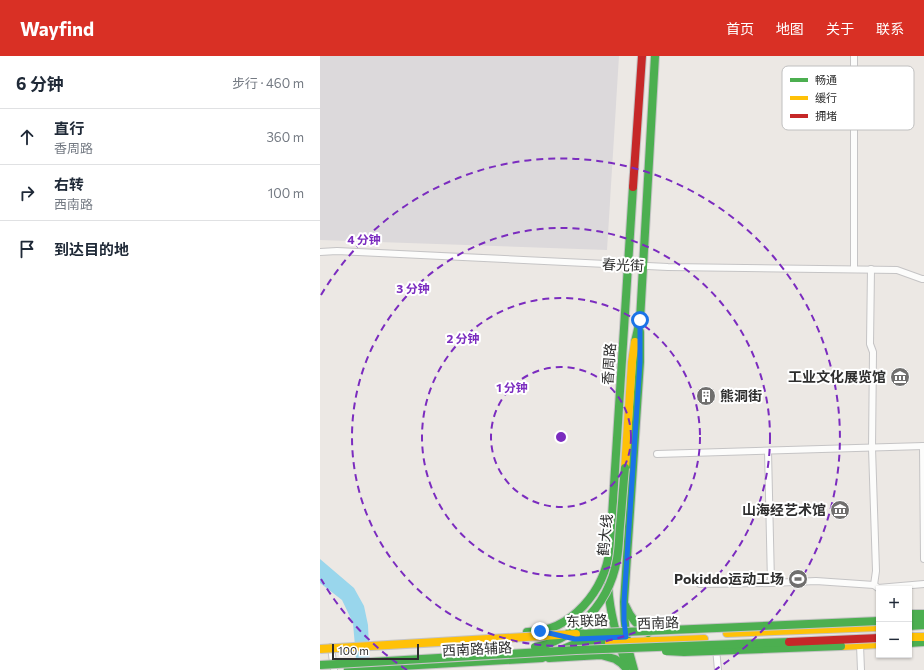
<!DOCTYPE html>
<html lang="zh">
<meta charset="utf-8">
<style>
body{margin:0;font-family:Commissioner,"Noto Sans SC",sans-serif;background:#f2f2f3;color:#1f2937}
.controls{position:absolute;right:12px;bottom:12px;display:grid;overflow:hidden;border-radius:0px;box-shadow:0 1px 3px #0004}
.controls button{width:36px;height:36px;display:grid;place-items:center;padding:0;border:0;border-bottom:1px solid #e0e1e3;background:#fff;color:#1f2937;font:20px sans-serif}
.scale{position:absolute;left:12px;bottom:10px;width:87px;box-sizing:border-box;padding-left:4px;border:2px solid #2e2e2e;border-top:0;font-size:11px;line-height:14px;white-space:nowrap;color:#2e2e2e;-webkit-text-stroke:3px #fff;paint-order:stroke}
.stop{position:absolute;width:12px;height:12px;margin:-9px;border:3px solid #1a73e8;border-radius:50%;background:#fff}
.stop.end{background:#1a73e8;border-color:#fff;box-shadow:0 1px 4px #0008}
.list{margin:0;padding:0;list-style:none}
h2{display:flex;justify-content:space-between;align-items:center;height:52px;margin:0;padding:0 16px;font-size:17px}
h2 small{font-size:13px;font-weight:400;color:#747a83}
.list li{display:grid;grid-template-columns:26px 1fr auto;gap:12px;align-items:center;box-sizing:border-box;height:56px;padding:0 16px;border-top:1px solid #e0e1e3}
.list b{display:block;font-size:15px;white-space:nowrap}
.list p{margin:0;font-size:13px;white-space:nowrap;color:#747a83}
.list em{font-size:13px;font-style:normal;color:#747a83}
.icon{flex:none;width:22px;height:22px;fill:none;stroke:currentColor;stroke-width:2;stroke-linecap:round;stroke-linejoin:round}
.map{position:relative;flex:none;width:604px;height:614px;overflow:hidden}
header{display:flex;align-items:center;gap:24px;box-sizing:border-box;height:56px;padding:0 20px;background:#d93025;color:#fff}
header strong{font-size:19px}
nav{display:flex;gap:22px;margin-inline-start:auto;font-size:14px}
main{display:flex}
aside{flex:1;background:#fff}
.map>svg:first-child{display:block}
.industrial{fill:#dcd9db}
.water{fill:#99d6ec}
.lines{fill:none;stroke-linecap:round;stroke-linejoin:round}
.street-casing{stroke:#c5c4c5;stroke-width:8}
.fast-casing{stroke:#c5c4c5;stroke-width:10}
.slow-casing{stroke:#c5c4c5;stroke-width:10}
.jam-casing{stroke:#c5c4c5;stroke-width:10}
.street{stroke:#fcfcfb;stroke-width:6}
.fast{stroke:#4caf50;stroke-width:8}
.slow{stroke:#ffc107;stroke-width:8}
.jam{stroke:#c62828;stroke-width:8}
.fast-bridge-casing{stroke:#c5c4c5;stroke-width:10;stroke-linecap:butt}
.slow-bridge-casing{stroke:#c5c4c5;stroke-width:10;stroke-linecap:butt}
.jam-bridge-casing{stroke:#c5c4c5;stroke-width:10;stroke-linecap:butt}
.fast-bridge{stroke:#4caf50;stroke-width:8}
.slow-bridge{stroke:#ffc107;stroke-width:8}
.jam-bridge{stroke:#c62828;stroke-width:8}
.route{stroke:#1a73e8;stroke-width:5}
.ring{fill:none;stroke:#7b2cbf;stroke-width:2;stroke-dasharray:7 5}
.labels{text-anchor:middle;stroke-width:4;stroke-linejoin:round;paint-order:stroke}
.street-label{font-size:14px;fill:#2e2e2e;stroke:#fff}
.poi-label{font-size:14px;font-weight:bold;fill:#2e2e2e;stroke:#fff;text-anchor:end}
.key{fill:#fff;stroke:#c0c0c0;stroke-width:1}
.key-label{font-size:11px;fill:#2e2e2e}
.centre{fill:#7b2cbf;stroke:#fff;stroke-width:2}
.ring-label{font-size:12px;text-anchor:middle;font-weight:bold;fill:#7b2cbf;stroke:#fff;stroke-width:4;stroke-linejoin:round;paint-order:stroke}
</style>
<header>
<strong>Wayfind</strong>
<nav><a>首页</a><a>地图</a><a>关于</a><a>联系</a></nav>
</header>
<main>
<aside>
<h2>6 分钟<small>步行 · 460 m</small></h2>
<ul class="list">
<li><svg class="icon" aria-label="ahead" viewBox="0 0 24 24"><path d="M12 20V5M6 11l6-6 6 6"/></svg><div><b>直行</b><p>香周路</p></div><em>360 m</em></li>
<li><svg class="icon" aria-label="right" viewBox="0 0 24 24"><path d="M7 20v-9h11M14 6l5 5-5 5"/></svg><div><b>右转</b><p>西南路</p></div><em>100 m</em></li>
<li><svg class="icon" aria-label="arrive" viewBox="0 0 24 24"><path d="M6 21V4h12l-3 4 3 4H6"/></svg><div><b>到达目的地</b></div></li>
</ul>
</aside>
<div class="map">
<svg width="604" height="614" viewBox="0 0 604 614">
<rect width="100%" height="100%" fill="#ece8e4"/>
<path class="industrial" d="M0 0H299L287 194 0 184Z"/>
<path class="water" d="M0 503 34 532 44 550 48 569 50 614H37L33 567 22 544 0 527Z"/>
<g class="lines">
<defs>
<g id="street">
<path d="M0 196 17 195 348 211 577 214 602 223H604"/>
<path d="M534 213V0"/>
<path d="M551 213 550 288 553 296 552 392 556 515 554 529"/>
<path d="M603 390 604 503"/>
<path d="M448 395 451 527"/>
<path d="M337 398 604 390"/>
<path d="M380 528 451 527 496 525 554 529 558 532 604 528"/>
<path d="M540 589 541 614"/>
<path d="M11 591 14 614"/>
<path d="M396 592 398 614"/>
</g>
<g id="fast">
<path d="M315 286 320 264 335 0"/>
<path d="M288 530C290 558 297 584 307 610"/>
<path d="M305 549C310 561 317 570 328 577"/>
<path d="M589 558H604"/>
<path d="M589 564H604"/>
<path d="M589 570 604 569"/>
<path d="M207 576C252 576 285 534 290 492L313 131"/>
<path d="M589 587 604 586"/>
<path d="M229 602 281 599 295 603 301 607 306 612"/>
<path d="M28 613 222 602 255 588 289 587"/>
<path d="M314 614C307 592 304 569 304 546L320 306V276"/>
</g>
<g id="slow">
<path d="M305 412 312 306 315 286"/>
<path d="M407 577 559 571"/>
<path d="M589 581H604"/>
<path d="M289 587 384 583"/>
<path d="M521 590 559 588"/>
</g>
<path id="jam" d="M313 131 322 0"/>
</defs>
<use href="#street" class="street-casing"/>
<use href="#fast" class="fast-casing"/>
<use href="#slow" class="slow-casing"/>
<use href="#jam" class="jam-casing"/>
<use href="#street" class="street"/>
<use href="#fast" class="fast"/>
<use href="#slow" class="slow"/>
<use href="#jam" class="jam"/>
<defs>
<g id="fast-bridge">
<path d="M256 578 559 565"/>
<path d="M215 591C234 588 249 579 263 566 281 549 293 527 297 503 299 492 299 481 300 470 302 450 303 431 305 412"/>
<path d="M346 595 364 596 521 590"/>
<path d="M0 609 256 594 469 586"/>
</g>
<path id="slow-bridge" d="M0 593 256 578"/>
<path id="jam-bridge" d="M469 586 559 582"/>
</defs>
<use href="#fast-bridge" class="fast-bridge-casing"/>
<use href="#slow-bridge" class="slow-bridge-casing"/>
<use href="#jam-bridge" class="jam-bridge-casing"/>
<use href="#fast-bridge" class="fast-bridge"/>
<use href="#slow-bridge" class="slow-bridge"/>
<use href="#jam-bridge" class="jam-bridge"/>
</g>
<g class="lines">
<path class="route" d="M220 575 255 583 306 581 304 565V546L320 306V264"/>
</g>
<g class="ring">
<circle cx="241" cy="381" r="70"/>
<circle cx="241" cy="381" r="139"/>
<circle cx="241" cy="381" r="209"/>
<path d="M87 614A279 279 0 0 1 1 523M1 239A279 279 0 1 1 395 614"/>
</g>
<defs>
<symbol id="museum-disc" viewBox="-11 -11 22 22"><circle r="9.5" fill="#706f6e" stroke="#fff"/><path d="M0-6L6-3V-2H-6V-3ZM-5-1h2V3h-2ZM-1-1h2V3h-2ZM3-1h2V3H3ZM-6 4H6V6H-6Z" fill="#fff"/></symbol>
<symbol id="building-disc" viewBox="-11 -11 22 22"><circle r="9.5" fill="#706f6e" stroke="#fff"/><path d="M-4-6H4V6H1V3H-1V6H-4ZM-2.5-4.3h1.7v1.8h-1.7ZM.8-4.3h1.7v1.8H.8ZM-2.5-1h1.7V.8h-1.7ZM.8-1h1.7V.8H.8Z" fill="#fff"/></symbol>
<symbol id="stadium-disc" viewBox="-11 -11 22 22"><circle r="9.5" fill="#706f6e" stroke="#fff"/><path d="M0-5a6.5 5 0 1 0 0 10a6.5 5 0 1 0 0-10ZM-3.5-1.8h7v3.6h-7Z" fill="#fff"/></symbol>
</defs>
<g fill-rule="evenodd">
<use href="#museum-disc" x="569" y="310" width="22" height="22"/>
<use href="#building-disc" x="375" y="329" width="22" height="22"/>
<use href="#museum-disc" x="509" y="443" width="22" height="22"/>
<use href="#stadium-disc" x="467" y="512" width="22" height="22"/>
</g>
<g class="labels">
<g class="street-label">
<text transform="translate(303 209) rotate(3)" y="5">春光街</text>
<text transform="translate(289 308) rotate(-86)" y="5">香周路</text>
<text transform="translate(285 479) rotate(-84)" y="5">鹤大线</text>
<text transform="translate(267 565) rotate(-3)" y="5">东联路</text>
<text transform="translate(338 567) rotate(-2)" y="5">西南路</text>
<text transform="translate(157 593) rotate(-3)" y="5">西南路辅路</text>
</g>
<g class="poi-label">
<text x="566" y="326">工业文化展览馆</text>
<text x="400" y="345" text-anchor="start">熊洞街</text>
<text x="506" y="459">山海经艺术馆</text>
<text x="464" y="528">Pokiddo运动工场</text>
</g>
</g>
<rect x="462" y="10" width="132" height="64" rx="6" class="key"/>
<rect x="470" y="22" width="18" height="4" fill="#4caf50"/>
<rect x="470" y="40" width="18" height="4" fill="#ffc107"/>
<rect x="470" y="58" width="18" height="4" fill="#c62828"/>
<g class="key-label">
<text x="495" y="28">畅通</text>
<text x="495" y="46">缓行</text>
<text x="495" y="64">拥堵</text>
</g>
<circle cx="241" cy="381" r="6" class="centre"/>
<g class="ring-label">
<text x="44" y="188">4 分钟</text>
<text x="93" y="237">3 分钟</text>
<text x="143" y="287">2 分钟</text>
<text x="192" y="336">1 分钟</text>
</g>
</svg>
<div class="controls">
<button>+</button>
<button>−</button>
</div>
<div class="scale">100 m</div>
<div class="stop" style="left:320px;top:264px"></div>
<div class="stop end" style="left:220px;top:575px"></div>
</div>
</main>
